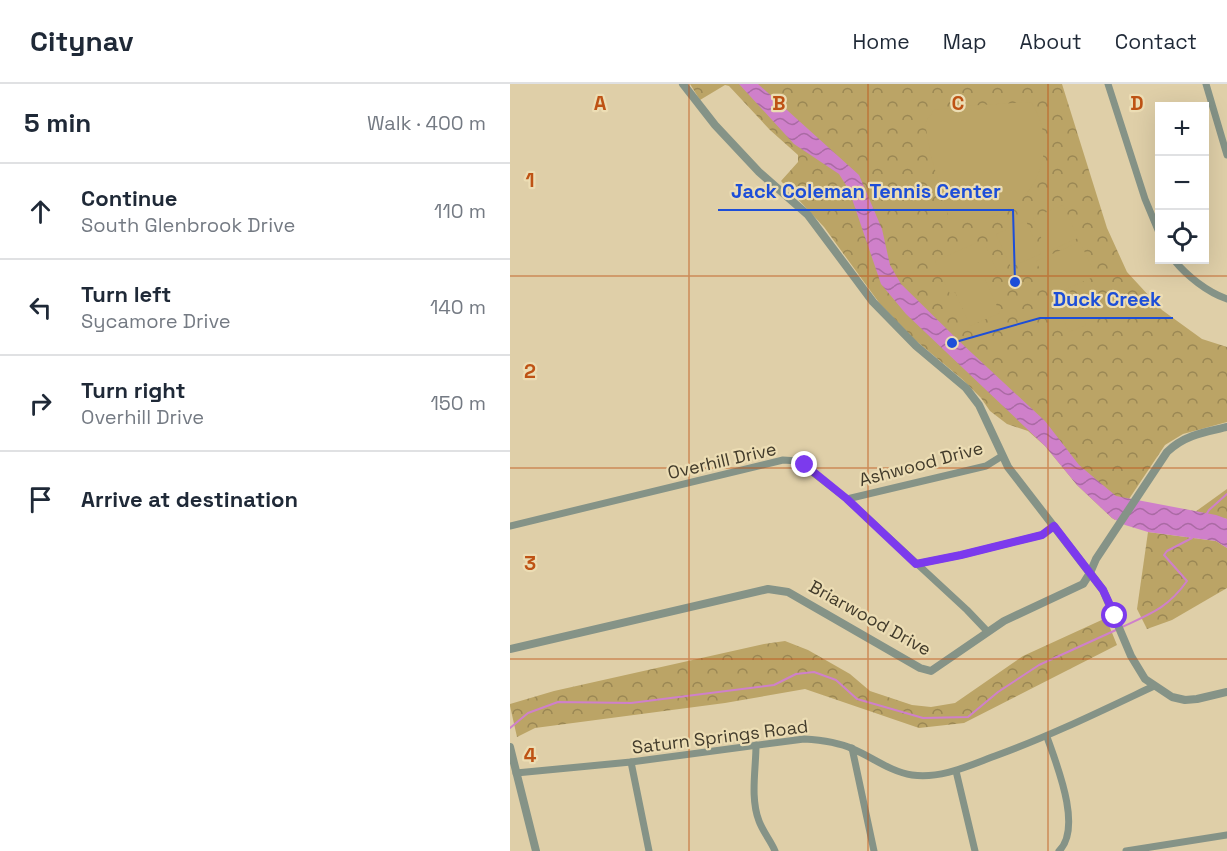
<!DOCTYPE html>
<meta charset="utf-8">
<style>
body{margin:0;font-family:"Space Grotesk",sans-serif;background:#f6f6f7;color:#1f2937}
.controls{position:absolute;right:18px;top:18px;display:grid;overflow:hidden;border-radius:0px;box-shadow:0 6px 24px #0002}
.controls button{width:54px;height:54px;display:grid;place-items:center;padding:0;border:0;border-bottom:2px solid #e0e1e3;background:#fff;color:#1f2937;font:30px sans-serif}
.stop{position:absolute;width:18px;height:18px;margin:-14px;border:4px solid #7c3aed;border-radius:50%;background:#fff}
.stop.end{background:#7c3aed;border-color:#fff;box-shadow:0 2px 6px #0008}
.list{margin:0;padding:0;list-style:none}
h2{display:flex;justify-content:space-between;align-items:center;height:78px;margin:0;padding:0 24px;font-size:26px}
h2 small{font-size:20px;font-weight:400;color:#747a83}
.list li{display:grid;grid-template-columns:39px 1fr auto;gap:18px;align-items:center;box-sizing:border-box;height:96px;padding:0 24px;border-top:2px solid #e0e1e3}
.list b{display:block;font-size:22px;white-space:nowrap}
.list p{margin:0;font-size:20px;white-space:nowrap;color:#747a83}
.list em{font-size:20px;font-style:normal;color:#747a83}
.icon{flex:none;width:33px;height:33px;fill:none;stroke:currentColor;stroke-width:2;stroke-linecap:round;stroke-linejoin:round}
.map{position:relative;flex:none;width:717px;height:767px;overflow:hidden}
header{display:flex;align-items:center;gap:36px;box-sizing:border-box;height:84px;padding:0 30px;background:#fff;border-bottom:2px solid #e0e1e3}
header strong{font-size:28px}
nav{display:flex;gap:33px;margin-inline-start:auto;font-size:21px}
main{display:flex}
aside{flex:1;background:#fff}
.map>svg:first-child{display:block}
.forest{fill:url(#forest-crowns)}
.pitch{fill:#bba466}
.water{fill:url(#water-waves)}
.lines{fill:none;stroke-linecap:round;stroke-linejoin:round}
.stream{stroke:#cf80ca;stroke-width:2}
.minor{stroke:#859387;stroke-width:7}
.tertiary{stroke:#859387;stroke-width:8}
.route{stroke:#7c3aed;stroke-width:8}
.grid{fill:none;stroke:#be5214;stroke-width:1.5;stroke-opacity:0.55}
.labels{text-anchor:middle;stroke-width:4.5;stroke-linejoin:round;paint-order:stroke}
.street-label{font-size:18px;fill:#423b2b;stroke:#ecddb4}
.grid-label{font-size:20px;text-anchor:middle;font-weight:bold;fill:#be5214;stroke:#ecddb4;stroke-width:4.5;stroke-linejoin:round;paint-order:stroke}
.leader{fill:none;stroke:#1d4ed8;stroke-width:2}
.callout-dot{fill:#1d4ed8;stroke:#ecddb4;stroke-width:2}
.callout-label{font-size:20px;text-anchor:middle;font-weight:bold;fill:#1d4ed8;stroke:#ecddb4;stroke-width:4.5;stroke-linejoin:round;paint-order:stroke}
</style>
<header>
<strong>Citynav</strong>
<nav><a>Home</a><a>Map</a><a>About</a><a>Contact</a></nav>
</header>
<main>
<aside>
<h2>5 min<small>Walk · 400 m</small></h2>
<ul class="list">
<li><svg class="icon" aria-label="ahead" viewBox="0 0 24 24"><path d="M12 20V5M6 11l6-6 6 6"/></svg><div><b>Continue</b><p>South Glenbrook Drive</p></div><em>110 m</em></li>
<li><svg class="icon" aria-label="left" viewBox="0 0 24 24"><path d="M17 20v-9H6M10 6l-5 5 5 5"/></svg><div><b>Turn left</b><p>Sycamore Drive</p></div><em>140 m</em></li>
<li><svg class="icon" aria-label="right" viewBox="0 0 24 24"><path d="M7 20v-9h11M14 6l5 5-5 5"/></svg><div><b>Turn right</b><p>Overhill Drive</p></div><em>150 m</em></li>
<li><svg class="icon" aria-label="arrive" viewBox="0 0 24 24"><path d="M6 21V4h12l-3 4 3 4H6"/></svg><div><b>Arrive at destination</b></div></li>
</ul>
</aside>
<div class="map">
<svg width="717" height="767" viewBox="0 0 717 767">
<defs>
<pattern id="forest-crowns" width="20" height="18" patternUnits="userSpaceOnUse" patternTransform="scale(1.5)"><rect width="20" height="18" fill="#bba466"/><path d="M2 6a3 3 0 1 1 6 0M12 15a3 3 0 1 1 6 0" fill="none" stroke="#9a8754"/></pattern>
<pattern id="water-waves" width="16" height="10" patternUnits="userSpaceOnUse" patternTransform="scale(1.5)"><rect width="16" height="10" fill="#cf80ca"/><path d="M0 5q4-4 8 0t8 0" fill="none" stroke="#aa6aa4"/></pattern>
</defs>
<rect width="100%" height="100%" fill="#dfcfa8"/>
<g class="forest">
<path d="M180 0H552L597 144 617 188 652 226 692 255 717 263V338L673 350 655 361 605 436 602 434 567 401 535 362 518 347 497 340 480 327 471 314 452 295 405 256 370 220 314 143 271 97 288 78V71L260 46 219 2 215 1 190 16Z"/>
<path d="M717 405V435L685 428Z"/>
<path d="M638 448 706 457 717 464V504L662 536 637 545 627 525Z"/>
<path d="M596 534 607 561 454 639 409 644 295 605 215 619 25 644 7 653 0 622V620L44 607 254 560 275 557 298 566 340 590 360 607 402 621 421 623 445 619 513 572Z"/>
</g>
<g class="pitch">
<path d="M521 18C549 60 530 118 481 133 467 137 454 136 439 134L421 72 415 39 424 26 454 22Z"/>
<path d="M553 121 568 154 537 168 523 134Z"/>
<path d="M516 137 531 170 501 183 486 150Z"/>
<path d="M473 156 488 189 475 195 490 229 460 242 445 208 440 210 425 177Z"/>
<path d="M570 158 586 192 542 211 526 177Z"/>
<path d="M560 207 576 241 559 248 544 214Z"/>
</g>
<path class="water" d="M229 0H248L349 91 372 145 380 181 391 200 449 257 535 337 569 381 606 412 706 431 717 435V464L706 457 638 448 615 441 602 434 567 401 535 362 396 230 371 200 339 106 329 90 284 60Z"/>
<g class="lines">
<g class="stream">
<path d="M696 431 699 426 717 410"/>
<path d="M612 543C640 530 658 524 677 497L654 471 657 467 682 454"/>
<path d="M0 644 18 629 48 618 121 619 264 601 286 590 304 588 326 596 347 615 413 634 458 633 488 608 529 581 606 546"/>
</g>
<g class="minor">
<path d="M598 0 635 115 650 151"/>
<path d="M696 0 717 71"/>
<path d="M664 176C677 192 697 208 717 215"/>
<path d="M337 415 476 382 492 372"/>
<path d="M0 442 273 376 288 377 337 415 457 526 477 547"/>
<path d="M406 480 451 471 532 451 544 442"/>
<path d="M537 653C546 679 573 744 549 767"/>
<path d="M246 661C246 685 240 714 249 737 253 748 261 757 265 767"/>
<path d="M342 664 364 767"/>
<path d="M121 678 139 767"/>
<path d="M446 687 465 767"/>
<path d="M6 689 121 678 294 655C311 656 328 658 343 665 362 673 381 688 402 691 431 695 458 682 485 672 540 652 591 627 644 602"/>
<path d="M616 767 717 751"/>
</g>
<g class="tertiary">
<path d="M173 0 205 41 249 88 298 131 363 218 406 262 456 304 469 321 498 383 593 506 621 572 635 595 662 613 675 616 687 615 717 608"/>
<path d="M0 565 258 505 278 508 410 584 421 587 494 537 573 500 580 489 586 475 657 368C674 351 695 348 717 343"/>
<path d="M0 663 26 767"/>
</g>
</g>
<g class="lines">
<path class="route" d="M295 381 337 415 406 480 451 471 532 451 544 442 593 506 605 532"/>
</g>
<path class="grid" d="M179 0V767M358 0V767M538 0V767M0 192H717M0 384H717M0 575H717"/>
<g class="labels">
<g class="street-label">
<text transform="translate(212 377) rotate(-13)" y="6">Overhill Drive</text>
<text transform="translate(411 380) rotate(-15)" y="6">Ashwood Drive</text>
<text transform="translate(360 534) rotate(29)" y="6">Briarwood Drive</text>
<text transform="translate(210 653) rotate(-7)" y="6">Saturn Springs Road</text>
</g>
</g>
<g class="grid-label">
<text x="90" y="26">A</text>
<text x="269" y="26">B</text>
<text x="448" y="26">C</text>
<text x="627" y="26">D</text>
<text x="20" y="103">1</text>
<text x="20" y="294">2</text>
<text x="20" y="486">3</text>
<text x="20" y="678">4</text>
</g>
<path class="leader" d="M505 198L503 126H208M442 259L530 234H663"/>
<g class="callout-dot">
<circle cx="505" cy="198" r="6"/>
<circle cx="442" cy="259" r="6"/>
</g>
<g class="callout-label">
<text x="356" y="114">Jack Coleman Tennis Center</text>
<text x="597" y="222">Duck Creek</text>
</g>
</svg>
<div class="controls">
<button>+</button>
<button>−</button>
<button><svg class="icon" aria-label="locate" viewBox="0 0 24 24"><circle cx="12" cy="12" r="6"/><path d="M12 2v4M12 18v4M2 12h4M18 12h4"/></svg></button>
</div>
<div class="stop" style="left:605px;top:532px"></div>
<div class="stop end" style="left:295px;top:381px"></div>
</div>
</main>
